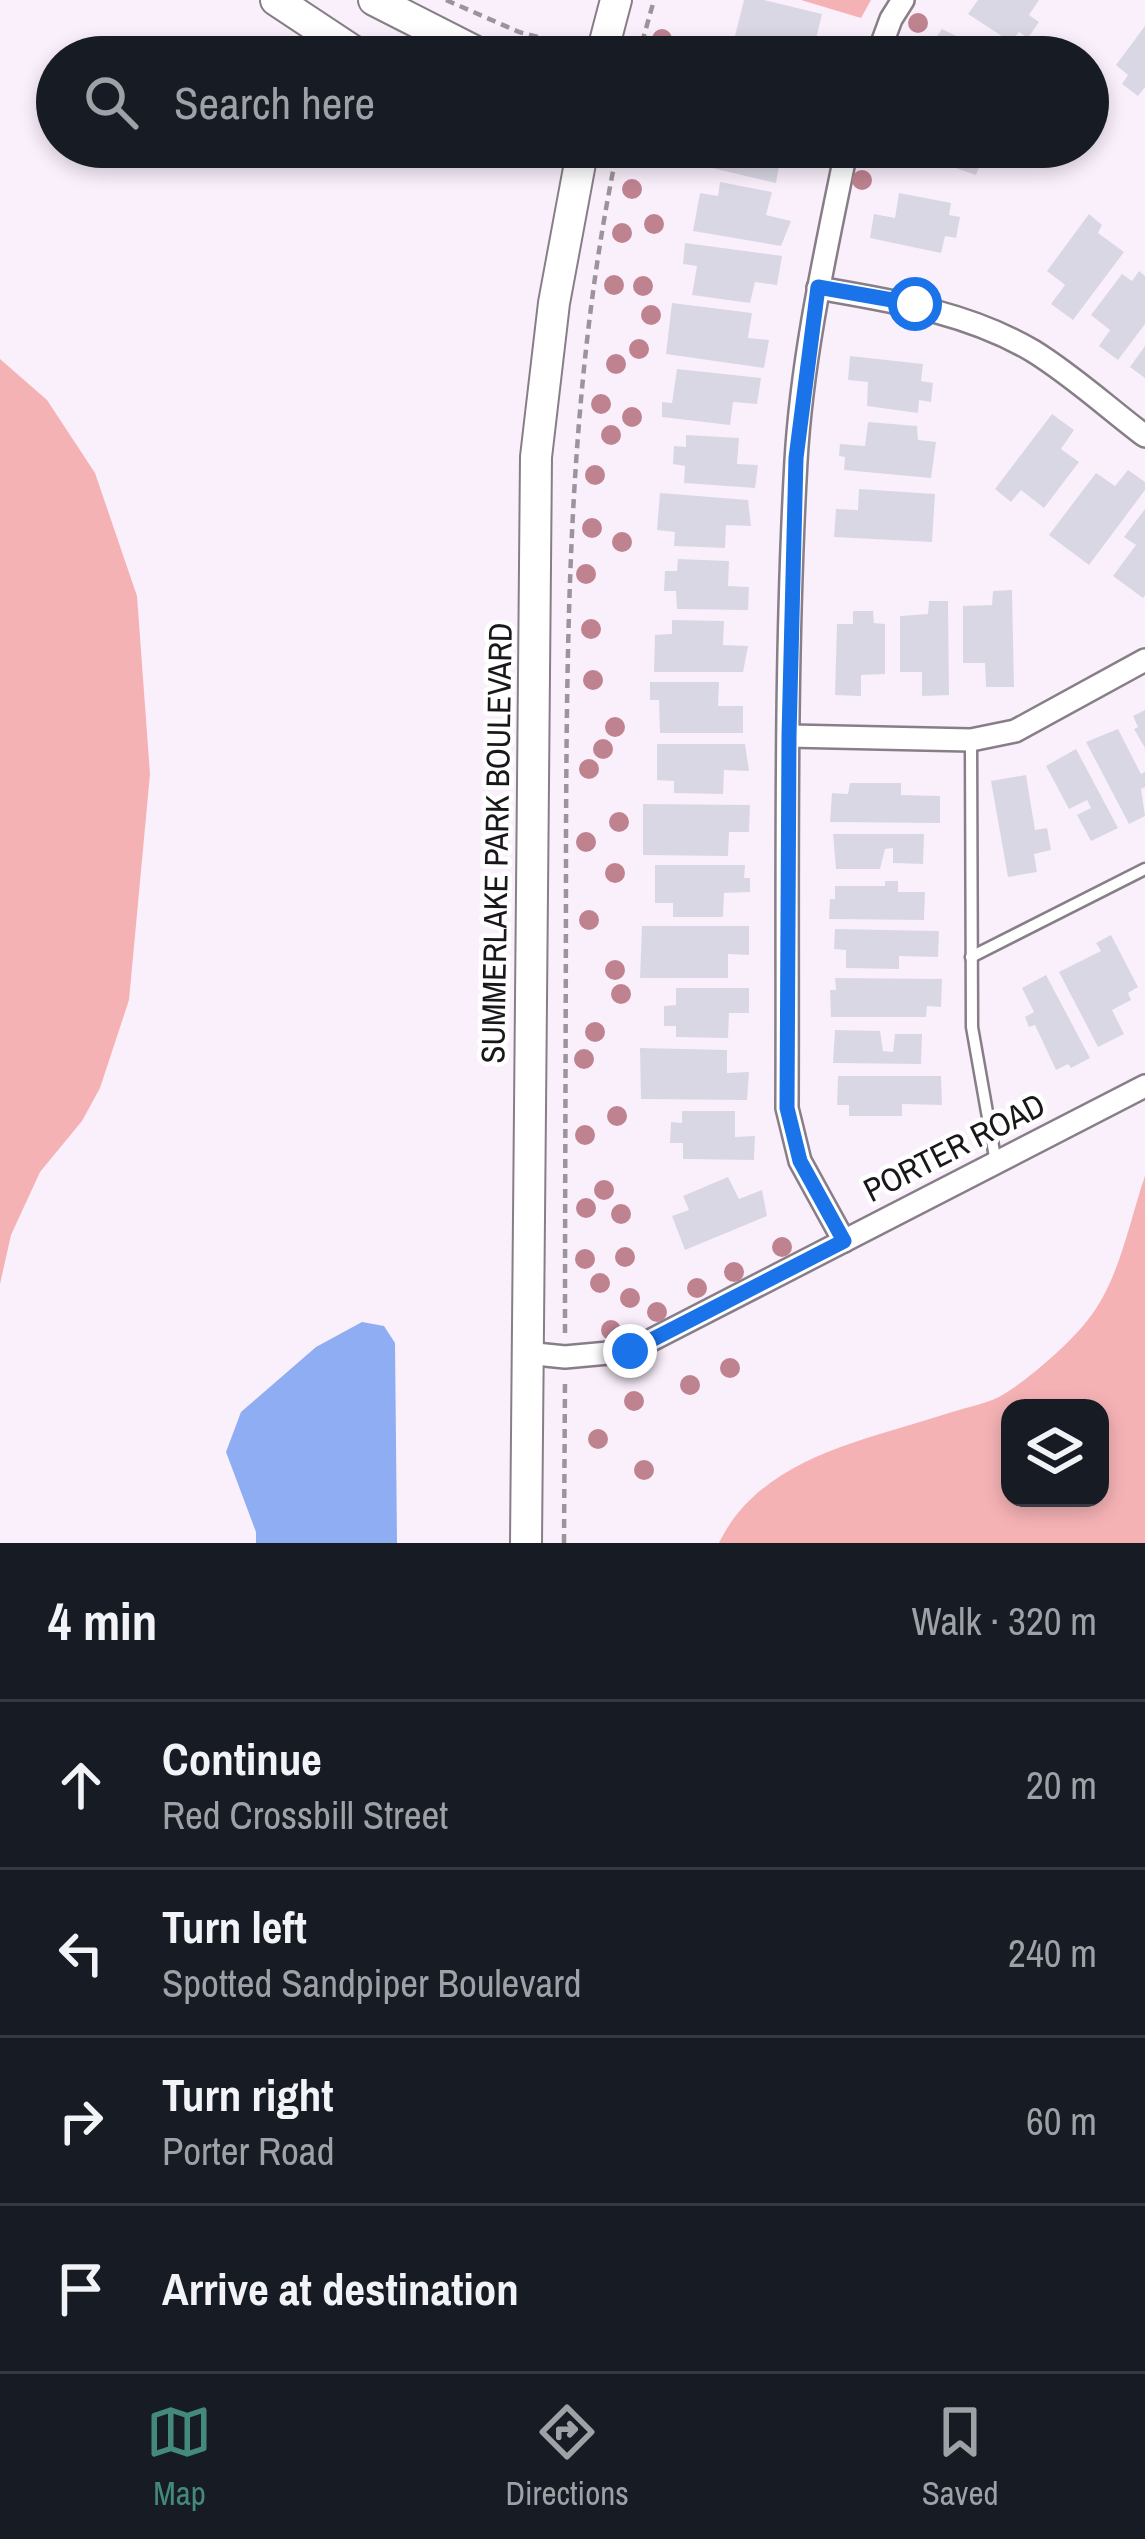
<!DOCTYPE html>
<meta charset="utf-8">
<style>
body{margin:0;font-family:"Archivo Narrow",sans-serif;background:#242831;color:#f1f3f6}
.controls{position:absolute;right:36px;bottom:36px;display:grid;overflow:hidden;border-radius:24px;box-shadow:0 6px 18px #0003}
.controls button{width:108px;height:108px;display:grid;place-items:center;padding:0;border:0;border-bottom:3px solid #363941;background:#171b24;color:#f1f3f6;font:60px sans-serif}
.stop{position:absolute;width:36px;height:36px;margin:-27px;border:9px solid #1a73e8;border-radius:50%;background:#fff}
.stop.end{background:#1a73e8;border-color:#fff;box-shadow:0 3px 12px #0008}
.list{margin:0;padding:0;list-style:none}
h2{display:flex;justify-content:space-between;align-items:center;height:156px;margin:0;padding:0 48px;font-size:51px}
h2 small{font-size:39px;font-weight:400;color:#9ea1a6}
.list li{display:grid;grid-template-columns:78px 1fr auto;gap:36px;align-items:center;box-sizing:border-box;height:168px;padding:0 48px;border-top:3px solid #363941}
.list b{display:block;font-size:45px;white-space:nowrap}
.list p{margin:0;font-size:39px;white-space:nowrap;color:#9ea1a6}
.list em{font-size:39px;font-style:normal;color:#9ea1a6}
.icon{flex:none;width:66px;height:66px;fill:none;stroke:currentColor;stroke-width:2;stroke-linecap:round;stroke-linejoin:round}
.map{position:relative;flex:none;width:1145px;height:1543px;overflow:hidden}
.search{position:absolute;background:#171b24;box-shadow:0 6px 18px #0003;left:36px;right:36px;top:36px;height:132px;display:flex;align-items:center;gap:30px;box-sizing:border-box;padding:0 42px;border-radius:66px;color:#9ea1a6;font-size:45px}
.sheet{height:828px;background:#171b24}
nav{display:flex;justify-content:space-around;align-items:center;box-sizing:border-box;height:168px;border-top:3px solid #363941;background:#171b24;font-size:33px;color:#9ea1a6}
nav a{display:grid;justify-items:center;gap:6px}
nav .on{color:#44897e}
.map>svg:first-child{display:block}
.green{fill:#f5b2b5;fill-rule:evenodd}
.water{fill:#8eadf2}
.building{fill:#dad7e5}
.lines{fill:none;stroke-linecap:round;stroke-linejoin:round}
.service-casing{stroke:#877e88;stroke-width:15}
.minor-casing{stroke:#877e88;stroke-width:26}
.secondary-casing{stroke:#877e88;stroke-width:34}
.path{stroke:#9c949d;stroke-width:4.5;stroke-dasharray:9 6;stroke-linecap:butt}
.service{stroke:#fff;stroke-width:10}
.minor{stroke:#fff;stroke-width:21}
.secondary{stroke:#fff;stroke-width:30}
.tree{fill:#bf8390}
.route{stroke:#1a73e8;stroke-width:15}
.labels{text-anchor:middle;stroke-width:9;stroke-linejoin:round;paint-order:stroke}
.street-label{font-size:33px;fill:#1a171b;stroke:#fff}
</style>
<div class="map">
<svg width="1145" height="1543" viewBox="0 0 1145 1543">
<rect width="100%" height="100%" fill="#faf0fc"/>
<g class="green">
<path d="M801 0H871L861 18Z"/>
<path d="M0 359 47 400 95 473 137 596 150 774 129 1000 100 1088 82 1121 40 1172 11 1235 0 1284Z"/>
<path d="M1145 1176V1543H719C761 1456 868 1440 952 1412 968 1407 990 1403 1004 1394 1029 1379 1069 1344 1087 1321 1119 1282 1129 1222 1145 1176ZM1100 1408V1498H1010V1408Z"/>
</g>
<path class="water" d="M362 1322 384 1326 395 1343 397 1543H256V1532L226 1452 241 1412 316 1347Z"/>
<g class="building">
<path d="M744 0H764L822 14 816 39 836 45 832 57H782L733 44Z"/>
<path d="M978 0H1039L1029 15 1039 22 1028 38 1019 32 1011 42 968 14Z"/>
<path d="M1145 26V87L1138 96 1122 84 1128 75 1116 65Z"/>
<path d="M942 29 999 57H936L926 52Z"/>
<path d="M704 147H806L801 165 780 160 776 183 699 165Z"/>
<path d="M894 147H987L976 175Z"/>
<path d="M720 182 772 192 766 215 791 221 781 246 693 231 700 193 718 196Z"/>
<path d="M899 193 951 203 949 215 960 217 956 238 945 236 941 253 870 238 874 214 895 218Z"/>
<path d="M1089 214 1102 225 1098 233 1124 252 1073 320 1051 304 1065 285 1047 271Z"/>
<path d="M685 243 782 256 777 285 755 282 750 303 692 295 697 266 683 264Z"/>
<path d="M1139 271 1145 276V324L1118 360 1099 346 1110 330 1091 315 1122 274 1132 281Z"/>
<path d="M672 303 752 313 748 338 769 340 764 368 666 354Z"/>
<path d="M1145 346V378L1130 367Z"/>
<path d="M850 356 923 364 921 381 933 383 931 402 919 400 918 413 867 406 868 382 848 380Z"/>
<path d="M677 369 761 378 757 404 733 402 730 425 662 417V402L672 403Z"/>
<path d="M1052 414 1074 430 1061 449 1079 462 1044 508 1021 490 1011 502 995 489Z"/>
<path d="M868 422 917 426 918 440 936 442 931 478 844 470 845 457 839 456 840 444 865 446Z"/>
<path d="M686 435 739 438 737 464 758 465 755 488 684 483 685 466 673 464 674 446 686 447Z"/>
<path d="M1128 470 1145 482V490L1089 565 1049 535 1096 473 1115 486Z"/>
<path d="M859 489 935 494 932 542 834 537 836 509 858 510Z"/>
<path d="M660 493 748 500 751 526 726 525 725 548 674 546 675 532 657 530Z"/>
<path d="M1145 509V595L1143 598 1113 576 1136 545 1124 537Z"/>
<path d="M678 559 729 561 728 586 749 587 748 610 677 609 676 591H664L665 571H677Z"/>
<path d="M1012 590 1014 687H986L985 663H963V606L992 605 993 591Z"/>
<path d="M929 601H948L949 695 922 696V672H900V616L928 614Z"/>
<path d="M853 611H873L874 623 885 624V674L861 675V696L835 695 837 624H853Z"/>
<path d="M672 620 724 621 723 645 748 646 743 672H654L655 635 672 634Z"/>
<path d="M650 682H719L718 706H743V733H660L659 700H650Z"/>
<path d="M1145 710V748L1134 729 1138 727 1133 716Z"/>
<path d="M1118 729 1141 774 1145 772V787L1141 789 1145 816 1129 824 1086 742Z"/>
<path d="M657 744H745L749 771 724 770 723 794 674 793V781L657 780Z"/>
<path d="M1076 749 1118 828 1091 841 1077 815 1091 808 1087 800 1069 809 1046 766Z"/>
<path d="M1026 775 1035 830 1047 828 1051 850 1034 854 1037 872 1008 877 991 781Z"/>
<path d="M850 783H901V795L940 796V823L830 822 832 793 848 794Z"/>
<path d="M643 804 750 805 749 832H729L728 856 643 855Z"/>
<path d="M833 834H924L923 864 893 863V848L885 849 880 869H836Z"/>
<path d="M655 865H745L744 878H750V892L724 893 723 917H673V903H655Z"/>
<path d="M885 881H898V892H925L924 920 829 919 830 899H835V886H885Z"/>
<path d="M642 926H749V955L728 954V978H640Z"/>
<path d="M835 929 939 931 938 957 899 956V969L846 968V950L834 949Z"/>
<path d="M1111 935 1138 987 1128 993 1131 1000 1112 1010 1124 1034 1098 1047 1059 972 1101 951 1096 943Z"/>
<path d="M1046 975 1090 1058 1071 1068 1068 1064 1056 1070 1035 1025 1029 1027 1025 1017 1034 1012 1022 988Z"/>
<path d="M835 978 942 979 941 1007 927 1006 926 1017H831L830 990H836Z"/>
<path d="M676 988H749V1013H729L728 1038 676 1037V1026H664V1006L676 1005Z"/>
<path d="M835 1030 880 1031 883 1051 893 1052 895 1034H922L921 1064 833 1063Z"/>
<path d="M640 1048 727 1050V1073L749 1072 747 1100 641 1099Z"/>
<path d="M838 1076H941L942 1105 902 1104V1116H849V1105H837Z"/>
<path d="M682 1111H735V1137L755 1136 754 1160 683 1159V1143H670L671 1122 682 1123Z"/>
<path d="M728 1177 739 1199 762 1190 767 1216 685 1250 672 1216 689 1210 683 1196Z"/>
</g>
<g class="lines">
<defs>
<g id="service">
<path d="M971 740 972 1027 996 1163"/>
<path d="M971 957 1145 869"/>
</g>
<g id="minor">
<path d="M877 57 891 19 903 0"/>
<path d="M818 288C892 301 967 312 1033 351 1072 375 1108 408 1145 436"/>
<path d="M789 736 971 740 1015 731 1145 660"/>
<path d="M844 1241 800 1161 787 1108C788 893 784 676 796 461 802 356 826 250 847 147"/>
<path d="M526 1353 565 1357 630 1351 1145 1086"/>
</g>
<g id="secondary">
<path d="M276 0 362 57"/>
<path d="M374 0 486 57"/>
<path d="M601 57 616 0"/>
<path d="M526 1543 536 457 554 303 583 147"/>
</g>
</defs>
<use href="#service" class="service-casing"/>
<use href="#minor" class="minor-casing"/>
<use href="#secondary" class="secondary-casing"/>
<g class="path">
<path d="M446 0 519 32 554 41 548 57"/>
<path d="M638 57 654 0"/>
<path d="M510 157 514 147"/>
<path d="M565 1333C565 1167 566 1000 566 834 567 603 570 373 618 147"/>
<path d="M564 1543 565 1381"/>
</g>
<use href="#service" class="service"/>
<use href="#minor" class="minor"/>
<use href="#secondary" class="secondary"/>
</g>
<g class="tree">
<circle cx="918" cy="23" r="10"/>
<circle cx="662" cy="39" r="10"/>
<circle cx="862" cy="180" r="10"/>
<circle cx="632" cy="189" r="10"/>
<circle cx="654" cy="224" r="10"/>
<circle cx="622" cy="233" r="10"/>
<circle cx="614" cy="285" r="10"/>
<circle cx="643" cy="286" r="10"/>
<circle cx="651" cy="315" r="10"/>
<circle cx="639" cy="349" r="10"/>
<circle cx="616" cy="364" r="10"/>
<circle cx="601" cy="404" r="10"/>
<circle cx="632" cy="417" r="10"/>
<circle cx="611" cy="435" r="10"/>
<circle cx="595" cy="475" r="10"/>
<circle cx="592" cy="528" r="10"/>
<circle cx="622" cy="542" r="10"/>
<circle cx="586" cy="574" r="10"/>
<circle cx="591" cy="629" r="10"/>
<circle cx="593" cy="680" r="10"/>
<circle cx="615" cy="727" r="10"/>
<circle cx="603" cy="749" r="10"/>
<circle cx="589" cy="769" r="10"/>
<circle cx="619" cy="822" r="10"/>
<circle cx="586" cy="842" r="10"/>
<circle cx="615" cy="873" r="10"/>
<circle cx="589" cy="920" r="10"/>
<circle cx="615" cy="970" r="10"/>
<circle cx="621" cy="994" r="10"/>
<circle cx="595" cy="1032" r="10"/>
<circle cx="584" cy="1059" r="10"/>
<circle cx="617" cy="1116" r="10"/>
<circle cx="585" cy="1135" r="10"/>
<circle cx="604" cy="1190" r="10"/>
<circle cx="586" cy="1208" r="10"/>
<circle cx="621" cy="1214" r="10"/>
<circle cx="782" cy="1247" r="10"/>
<circle cx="625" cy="1257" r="10"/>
<circle cx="585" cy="1259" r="10"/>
<circle cx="734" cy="1272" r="10"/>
<circle cx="600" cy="1283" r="10"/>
<circle cx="697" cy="1288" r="10"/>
<circle cx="630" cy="1298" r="10"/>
<circle cx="657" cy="1312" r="10"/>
<circle cx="611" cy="1330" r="10"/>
<circle cx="730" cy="1368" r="10"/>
<circle cx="690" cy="1385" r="10"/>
<circle cx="634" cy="1401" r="10"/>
<circle cx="598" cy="1439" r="10"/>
<circle cx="644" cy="1470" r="10"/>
</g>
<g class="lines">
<path class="route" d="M630 1351 844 1241 800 1161 787 1108 789 736 796 458 818 287 915 304"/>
</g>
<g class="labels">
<g class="street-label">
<text transform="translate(496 843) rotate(-89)" y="12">SUMMERLAKE PARK BOULEVARD</text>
<text transform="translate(954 1147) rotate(-27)" y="12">PORTER ROAD</text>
</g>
</g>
</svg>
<div class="controls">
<button><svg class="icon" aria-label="layers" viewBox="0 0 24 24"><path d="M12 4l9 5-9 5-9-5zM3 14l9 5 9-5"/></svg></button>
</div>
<div class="stop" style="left:915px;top:304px"></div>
<div class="stop end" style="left:630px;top:1351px"></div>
<div class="search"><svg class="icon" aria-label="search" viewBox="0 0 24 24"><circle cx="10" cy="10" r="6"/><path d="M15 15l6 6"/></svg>Search here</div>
</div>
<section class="sheet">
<h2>4 min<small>Walk · 320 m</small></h2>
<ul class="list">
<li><svg class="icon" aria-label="ahead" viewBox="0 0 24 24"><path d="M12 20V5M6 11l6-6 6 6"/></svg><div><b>Continue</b><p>Red Crossbill Street</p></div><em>20 m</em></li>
<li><svg class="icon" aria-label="left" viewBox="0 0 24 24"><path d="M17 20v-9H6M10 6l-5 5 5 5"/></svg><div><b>Turn left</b><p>Spotted Sandpiper Boulevard</p></div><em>240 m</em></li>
<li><svg class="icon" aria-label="right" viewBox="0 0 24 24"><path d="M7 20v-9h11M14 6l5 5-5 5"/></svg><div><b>Turn right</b><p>Porter Road</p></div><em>60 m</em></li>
<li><svg class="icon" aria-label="arrive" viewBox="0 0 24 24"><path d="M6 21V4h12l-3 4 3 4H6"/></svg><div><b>Arrive at destination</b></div></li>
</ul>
</section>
<nav>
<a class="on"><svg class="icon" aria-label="map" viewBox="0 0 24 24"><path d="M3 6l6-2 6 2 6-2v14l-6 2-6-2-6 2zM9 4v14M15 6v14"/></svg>Map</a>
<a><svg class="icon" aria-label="directions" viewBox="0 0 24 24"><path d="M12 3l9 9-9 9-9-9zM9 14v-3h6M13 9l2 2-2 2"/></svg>Directions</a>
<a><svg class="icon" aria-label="saved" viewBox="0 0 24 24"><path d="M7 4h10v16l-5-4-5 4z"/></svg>Saved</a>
</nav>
